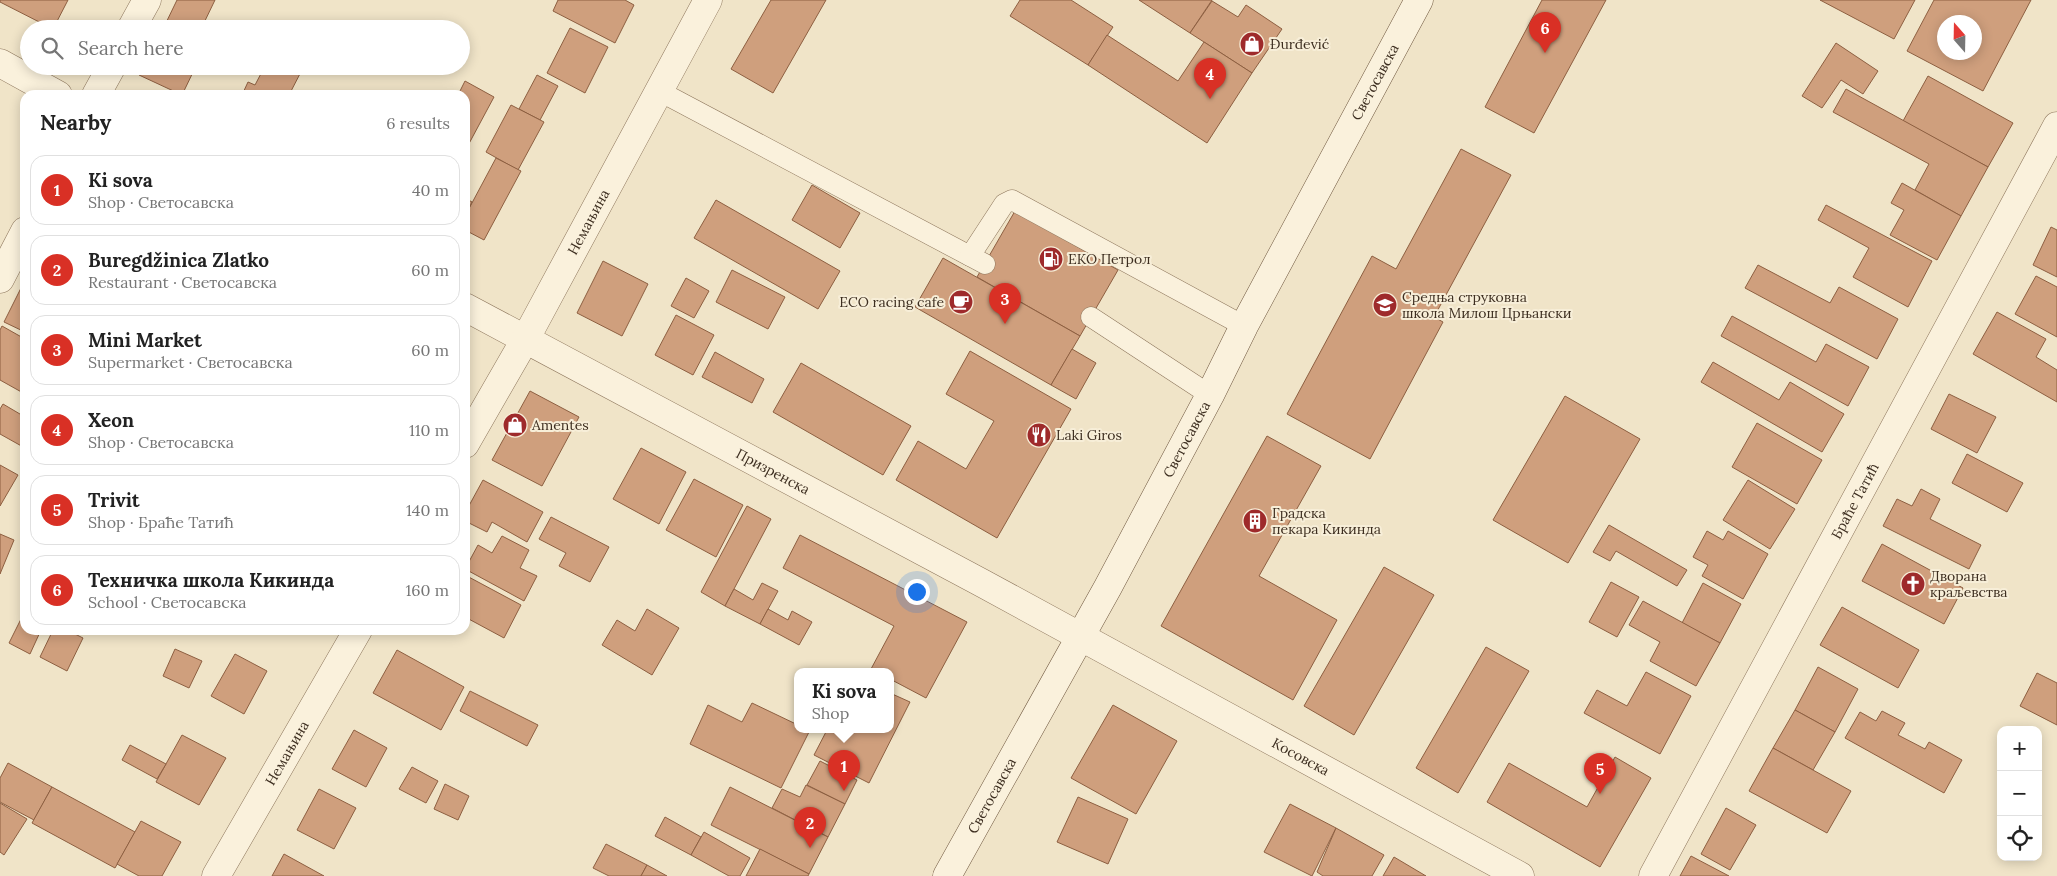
<!DOCTYPE html>
<meta charset="utf-8">
<style>
body{margin:0;font-family:Lora,serif;background:#f2f2f2;color:#222}
.controls{position:absolute;right:15px;bottom:15px;display:grid;overflow:hidden;border-radius:10px;box-shadow:0 2px 12px #0003}
.controls button{width:45px;height:45px;display:grid;place-items:center;padding:0;border:0;border-bottom:1px solid #e0e0e0;background:#fff;color:#222;font:25px sans-serif}
.compass{position:absolute;left:1937px;top:15px;width:45px;height:45px;border-radius:50%;background:#fff;box-shadow:0 2px 12px #0003;rotate:340deg}
.you{position:absolute;left:916px;top:591px;width:18px;height:18px;margin:-12px;border:4px solid #fff;border-radius:50%;background:#1a73e8;box-shadow:0 0 0 8px #1a73e833}
.badge{display:grid;place-items:center;width:32px;height:32px;border-radius:50%;background:#d93025;color:#fff;font-size:16px;font-weight:700}
.pin{position:absolute;translate:-50% -41px;filter:drop-shadow(0 1px 2px #0008)}
.pin::after{content:'';position:absolute;top:26px;width:18px;height:15px;background:inherit;clip-path:polygon(0 0,100% 0,50% 100%)}
.popup{position:absolute;left:794px;top:668px;width:100px;height:65px;box-sizing:border-box;display:grid;place-content:center;border-radius:10px;background:#fff;filter:drop-shadow(0 1px 4px #0005);font-size:16px;white-space:nowrap;color:#767676}
.popup b{font-size:19px;color:#222}
.popup::after{content:'';position:absolute;left:50%;top:100%;margin-left:-10px;border:10px solid transparent;border-top-color:#fff}
.list{margin:0;padding:0;list-style:none}
h2{display:flex;justify-content:space-between;align-items:center;height:65px;margin:0;padding:0 20px;font-size:21px}
h2 small{font-size:16px;font-weight:400;color:#767676}
.list li{display:grid;grid-template-columns:32px 1fr auto;gap:15px;align-items:center;box-sizing:border-box;height:70px;margin:0 10px 10px;padding:0 10px;border:1px solid #e0e0e0;border-radius:15px}
.list b{display:block;font-size:19px;white-space:nowrap}
.list p{margin:0;font-size:16px;white-space:nowrap;color:#767676}
.list em{font-size:16px;font-style:normal;color:#767676}
.icon{flex:none;width:28px;height:28px;fill:none;stroke:currentColor;stroke-width:2;stroke-linecap:round;stroke-linejoin:round}
.map{position:relative;flex:none;width:2057px;height:876px;overflow:hidden}
.search{position:absolute;background:#fff;box-shadow:0 2px 12px #0003;left:20px;top:20px;width:450px;height:55px;display:flex;align-items:center;gap:12px;box-sizing:border-box;padding:0 18px;border-radius:28px;color:#767676;font-size:19px}
.panel{position:absolute;background:#fff;box-shadow:0 2px 12px #0003;left:20px;top:90px;width:450px;height:545px;border-radius:15px}
.map>svg:first-child{display:block}
.building{fill:#cf9f7d;stroke:#8d5f41;fill-rule:evenodd}
.lines{fill:none;stroke-linecap:round;stroke-linejoin:round}
.lane-casing{stroke:#8d765c;stroke-width:21}
.street-casing{stroke:#8d765c;stroke-width:29}
.secondary-casing{stroke:#6f573f;stroke-width:29}
.lane{stroke:#faf1dc;stroke-width:20}
.street{stroke:#faf1dc;stroke-width:28}
.secondary{stroke:#faf1dc;stroke-width:28}
.labels{text-anchor:middle;stroke-width:4;stroke-linejoin:round;paint-order:stroke}
.poi-label{font-size:14px;fill:#3d2e20;stroke:#f7eed8;text-anchor:start}
.street-label{font-size:14px;fill:#3d2e20;stroke:#f7eed8}
</style>
<div class="map">
<svg width="2057" height="876" viewBox="0 0 2057 876">
<rect width="100%" height="100%" fill="#f0e4c8"/>
<g class="building">
<path d="M0 0H68L53 29 0 2Z"/>
<path d="M177 0H215L201 29H163Z"/>
<path d="M558 0H625L634 5 615 43 553 11Z"/>
<path d="M771 0H826L773 93 731 69Z"/>
<path d="M1020 0H1071L1113 27 1088 65 1010 16Z"/>
<path d="M1139 0H1212L1190 33Z"/>
<path d="M1542 0H1606L1534 133 1485 107Z"/>
<path d="M1820 0H1915L1894 39Z"/>
<path d="M1934 0H2031L1983 91 1907 51ZM1944 22H1974V52H1944Z"/>
<path d="M1212 1 1238 17 1246 5 1282 29 1252 73 1190 33Z"/>
<path d="M570 28 608 47 585 93 547 73Z"/>
<path d="M1107 35 1178 81 1204 42 1252 73 1207 143 1088 65Z"/>
<path d="M1836 43 1878 71 1863 94 1841 80 1822 108 1802 96Z"/>
<path d="M144 66H196L182 95 139 75Z"/>
<path d="M265 66H304L289 95H242L248 82 255 85Z"/>
<path d="M537 75 558 86 540 120 519 109Z"/>
<path d="M1928 76 2013 123 1988 167 1903 121Z"/>
<path d="M465 81 494 97 465 151V95H458Z"/>
<path d="M1846 89 1988 167 1961 216 1915 190 1929 164 1833 112Z"/>
<path d="M511 105 544 122 518 170 486 152Z"/>
<path d="M1461 149 1511 175 1434 317 1443 322 1370 459 1287 414 1372 256 1396 269Z"/>
<path d="M496 158 521 171 484 240 465 230V216Z"/>
<path d="M1902 183 1961 216 1937 260 1890 235 1904 210 1891 203Z"/>
<path d="M812 185 860 213 840 248 792 220Z"/>
<path d="M465 198 472 202 465 216Z"/>
<path d="M716 200 840 271 818 309 694 238Z"/>
<path d="M1826 205 1932 261 1908 307 1853 277 1869 248 1818 220Z"/>
<path d="M1015 211 1118 270 1080 336 977 277Z"/>
<path d="M2051 227 2057 230V277L2033 265Z"/>
<path d="M943 258 1080 336 1051 385 915 307Z"/>
<path d="M603 261 648 284 622 336 577 313Z"/>
<path d="M1758 265 1830 303 1839 287 1898 319 1877 359 1745 288Z"/>
<path d="M732 270 785 297 768 329 716 302Z"/>
<path d="M2036 276 2057 287V337L2015 314Z"/>
<path d="M686 278 709 291 694 318 671 306Z"/>
<path d="M25 280V332L4 322Z"/>
<path d="M1997 312 2046 339 2036 357 2057 370V402L1973 354Z"/>
<path d="M676 315 714 335 693 375 655 355Z"/>
<path d="M1732 316 1816 362 1826 344 1869 367 1848 406 1721 336Z"/>
<path d="M2 326 25 339V394L0 380V330Z"/>
<path d="M1072 349 1096 363 1076 399 1051 385Z"/>
<path d="M970 351 1071 409 997 538 896 480 918 441 966 469 994 421 946 394Z"/>
<path d="M715 352 764 379 752 403 702 377Z"/>
<path d="M1713 362 1779 400 1790 382 1844 414 1822 452 1701 382Z"/>
<path d="M801 363 911 426 883 475 773 412Z"/>
<path d="M530 391 579 417 542 486 492 460Z"/>
<path d="M1949 394 1996 417 1977 453 1931 429Z"/>
<path d="M1565 396 1640 439 1568 563 1493 520Z"/>
<path d="M3 404 25 417V448L0 434V409Z"/>
<path d="M1757 423 1822 460 1797 504 1732 467Z"/>
<path d="M1267 436 1321 466 1259 576 1337 620 1293 700 1161 626Z"/>
<path d="M641 448 686 472 659 524 613 499Z"/>
<path d="M1967 454 2023 483 2007 512 1952 483Z"/>
<path d="M0 465 18 475 0 506Z"/>
<path d="M694 479 743 505 716 557 666 530Z"/>
<path d="M483 480 543 512 527 542 492 522 487 532 465 521V513Z"/>
<path d="M1748 480 1795 509 1770 549 1723 520Z"/>
<path d="M1921 489 1940 499 1930 519 1981 545 1969 569 1883 526 1897 499 1912 506Z"/>
<path d="M747 506 771 519 725 606 701 592Z"/>
<path d="M551 517 609 547 590 582 559 566 566 553 539 539Z"/>
<path d="M1609 525 1687 570 1677 586 1616 551 1610 561 1593 552Z"/>
<path d="M1707 531 1723 540 1728 531 1768 554 1743 599 1702 576 1708 565 1693 557Z"/>
<path d="M0 534 14 540 0 574Z"/>
<path d="M800 535 967 622 926 698 890 679V672H877L871 669 894 626 783 568Z"/>
<path d="M502 536 529 550 520 568 537 576 524 601 465 569 478 545 492 553Z"/>
<path d="M1882 544 1963 588 1944 624 1862 581Z"/>
<path d="M1384 567 1434 595 1354 735 1304 706Z"/>
<path d="M465 575 521 605 504 638 465 617Z"/>
<path d="M1611 582 1639 597 1617 637 1589 622Z"/>
<path d="M762 583 778 591 760 624 725 606 734 589 753 600Z"/>
<path d="M1703 583 1741 604 1720 643 1682 623Z"/>
<path d="M1643 601 1720 643 1696 686 1650 661 1660 642 1629 625Z"/>
<path d="M1842 607 1919 650 1898 688 1820 645Z"/>
<path d="M647 609 679 628 652 675 602 645 617 620 635 631Z"/>
<path d="M768 609 788 620 792 611 812 622 799 645 760 624Z"/>
<path d="M25 611V630H41L30 654 9 643Z"/>
<path d="M53 630H67L83 638 67 671 40 657Z"/>
<path d="M1486 647 1529 671 1458 793 1416 768Z"/>
<path d="M175 649 202 661 189 688 163 676Z"/>
<path d="M397 650 464 687 441 730 373 693Z"/>
<path d="M235 654 267 671 244 714 211 696Z"/>
<path d="M1818 667 1858 689 1835 732 1795 710Z"/>
<path d="M1646 672 1691 696 1660 754 1584 713 1597 690 1627 706Z"/>
<path d="M2037 673 2057 683V725L2020 706Z"/>
<path d="M470 691 538 725 527 746 460 711Z"/>
<path d="M890 693 910 702 869 783 814 755 827 730H890Z"/>
<path d="M752 703 798 725V730H810L781 788 690 744 708 705 742 722Z"/>
<path d="M1113 705 1177 741 1136 814 1071 778Z"/>
<path d="M1795 710 1835 732 1813 770 1773 748Z"/>
<path d="M1882 711 1905 723 1898 735 1925 749 1929 742 1962 760 1944 793 1845 738 1860 712 1876 721Z"/>
<path d="M354 730 387 748 366 787 332 769Z"/>
<path d="M182 735 226 758 199 805 156 782Z"/>
<path d="M130 745 166 764 157 779 122 760Z"/>
<path d="M1773 748 1851 791 1827 833 1749 791Z"/>
<path d="M1615 757 1651 778 1600 867 1487 802 1509 763 1587 807Z"/>
<path d="M820 761 857 780 845 804 807 785Z"/>
<path d="M8 763 52 787 34 820 0 802V778Z"/>
<path d="M412 767 438 781 426 803 399 789Z"/>
<path d="M445 784 469 796 458 820 434 809Z"/>
<path d="M806 785 845 804 828 837 772 808 782 789 800 797Z"/>
<path d="M52 787 135 832 115 868 32 823Z"/>
<path d="M730 787 828 837 809 874 711 825Z"/>
<path d="M319 789 356 808 334 849 297 830Z"/>
<path d="M1078 797 1128 819 1108 864 1057 842Z"/>
<path d="M0 803 27 819 4 855 0 852Z"/>
<path d="M1290 804 1336 828 1312 876 1264 852Z"/>
<path d="M1726 808 1756 825 1730 870 1701 854Z"/>
<path d="M665 817 701 837 691 855 655 836Z"/>
<path d="M141 821 181 842 162 876H139L117 864Z"/>
<path d="M1336 828 1384 855 1372 876H1323L1317 872Z"/>
<path d="M704 832 750 858 740 876H729L691 855Z"/>
<path d="M606 844 647 865 641 876H609L593 868Z"/>
<path d="M760 849 809 874 808 876H746Z"/>
<path d="M284 854 324 876H272Z"/>
<path d="M1691 856 1729 876H1680Z"/>
<path d="M1394 857 1426 876H1383Z"/>
<path d="M647 865 667 876H641Z"/>
</g>
<g class="lines">
<defs>
<g id="lane">
<path d="M659 91 985 264"/>
<path d="M970 256 1004 204 1012 200 1244 326"/>
<path d="M1091 317 1210 395"/>
</g>
<g id="street">
<path d="M131 29 147 0"/>
<path d="M0 63 58 95"/>
<path d="M96 95 112 66"/>
<path d="M0 279 25 231"/>
<path id="s1" d="M465 307 982 583 1520 876"/>
<path id="s2" d="M465 444 526 338 708 0"/>
<path id="s3" d="M216 876 358 630"/>
<path id="s4" d="M1653 876 2057 126"/>
</g>
<g id="secondary">
<path id="s5" d="M947 876 1108 587 1210 395 1244 326 1419 0"/>
</g>
</defs>
<use href="#lane" class="lane-casing"/>
<use href="#street" class="street-casing"/>
<use href="#secondary" class="secondary-casing"/>
<use href="#lane" class="lane"/>
<use href="#street" class="street"/>
<use href="#secondary" class="secondary"/>
</g>
<defs>
<symbol id="shop-disc" viewBox="-11 -11 22 22"><circle r="9.5" fill="#9e2a2b" stroke="#f7eed8"/><path d="M-5-2.5h2.3a2.7 3.5 0 0 1 5.4 0H5L5.5 6h-11ZM-1.5-2.5h3a1.5 2.3 0 0 0-3 0Z" fill="#fff"/></symbol>
<symbol id="fuel-disc" viewBox="-11 -11 22 22"><circle r="9.5" fill="#9e2a2b" stroke="#f7eed8"/><path d="M-5.5-6h7V0h2V4h1.3V-2.5L3-4.5l.8-.8L6-3V5H2.5V1h-1V6h-7ZM-4.2-4.7v3.2H.2V-4.7Z" fill="#fff"/></symbol>
<symbol id="cafe-disc" viewBox="-11 -11 22 22"><circle r="9.5" fill="#9e2a2b" stroke="#f7eed8"/><path d="M-5.5-4.5H6V0H3Q3 3.5 0 3.5H-2.5Q-5.5 3.5-5.5 0ZM3-3.2v2h1.7v-2ZM-6 4.5H4V6H-6Z" fill="#fff"/></symbol>
<symbol id="school-disc" viewBox="-11 -11 22 22"><circle r="9.5" fill="#9e2a2b" stroke="#f7eed8"/><path d="M0-5L7-2L0 1L-7-2ZM-4 1L0 2.5L4 1V4Q0 6-4 4Z" fill="#fff"/></symbol>
<symbol id="restaurant-disc" viewBox="-11 -11 22 22"><circle r="9.5" fill="#9e2a2b" stroke="#f7eed8"/><path d="M-5-6h1v4h1v-4h1v4h1v-4h1v5L-1.5 .5V6h-2V.5L-5-1ZM5-6V6H3V1.5H1.5Q1.5-4 5-6Z" fill="#fff"/></symbol>
<symbol id="building-disc" viewBox="-11 -11 22 22"><circle r="9.5" fill="#9e2a2b" stroke="#f7eed8"/><path d="M-4-6H4V6H1V3H-1V6H-4ZM-2.5-4.3h1.7v1.8h-1.7ZM.8-4.3h1.7v1.8H.8ZM-2.5-1h1.7V.8h-1.7ZM.8-1h1.7V.8H.8Z" fill="#fff"/></symbol>
<symbol id="church-disc" viewBox="-11 -11 22 22"><circle r="9.5" fill="#9e2a2b" stroke="#f7eed8"/><path d="M-1.2-6h2.4v3.5h3.3v2.4h-3.3V6h-2.4V-.1h-3.3v-2.4h3.3Z" fill="#fff"/></symbol>
</defs>
<g fill-rule="evenodd">
<use href="#shop-disc" x="1238" y="30" width="28" height="28"/>
<use href="#fuel-disc" x="1037" y="245" width="28" height="28"/>
<use href="#cafe-disc" x="947" y="288" width="28" height="28"/>
<use href="#school-disc" x="1371" y="291" width="28" height="28"/>
<use href="#shop-disc" x="501" y="411" width="28" height="28"/>
<use href="#restaurant-disc" x="1025" y="421" width="28" height="28"/>
<use href="#building-disc" x="1241" y="507" width="28" height="28"/>
<use href="#church-disc" x="1899" y="570" width="28" height="28"/>
</g>
<g class="labels">
<g class="poi-label">
<text x="1270" y="49">Đurđević</text>
<text x="1068" y="264">ЕКО Петрол</text>
<text x="1402" y="302">Средња струковна<tspan x="1402" dy="16">школа Милош Црњански</tspan></text>
<text x="944" y="307" text-anchor="end">ECO racing cafe</text>
<text x="532" y="430">Amentes</text>
<text x="1056" y="440">Laki Giros</text>
<text x="1272" y="518">Градска<tspan x="1272" dy="16">пекара Кикинда</tspan></text>
<text x="1930" y="581">Дворана<tspan x="1930" dy="16">краљевства</tspan></text>
</g>
<g class="street-label">
<text dy="5" stroke="none"><textPath href="#s5" startOffset="902">Светосавска</textPath></text>
<text dy="5" stroke="none"><textPath href="#s2" startOffset="254">Немањина</textPath></text>
<text dy="5" stroke="none"><textPath href="#s5" startOffset="498">Светосавска</textPath></text>
<text dy="5" stroke="none"><textPath href="#s1" startOffset="349">Призренска</textPath></text>
<text dy="5" stroke="none"><textPath href="#s4" startOffset="426">Браће Татић</textPath></text>
<text dy="5" stroke="none"><textPath href="#s3" startOffset="142">Немањина</textPath></text>
<text dy="5" stroke="none"><textPath href="#s1" startOffset="949">Косовска</textPath></text>
<text dy="5" stroke="none"><textPath href="#s5" startOffset="92">Светосавска</textPath></text>
</g>
</g>
</svg>
<div class="controls">
<button>+</button>
<button>−</button>
<button><svg class="icon" aria-label="locate" viewBox="0 0 24 24"><circle cx="12" cy="12" r="6"/><path d="M12 2v4M12 18v4M2 12h4M18 12h4"/></svg></button>
</div>
<svg class="compass" viewBox="-18 -18 36 36"><path d="M0-13l5 13h-10z" fill="#e53935"/><path d="M0 13l5-13h-10z" fill="#767676"/></svg>
<div class="you"></div>
<div class="pin badge" style="left:844px;top:791px">1</div>
<div class="popup"><b>Ki sova</b>Shop</div>
<div class="pin badge" style="left:810px;top:848px">2</div>
<div class="pin badge" style="left:1005px;top:324px">3</div>
<div class="pin badge" style="left:1210px;top:99px">4</div>
<div class="pin badge" style="left:1600px;top:794px">5</div>
<div class="pin badge" style="left:1545px;top:53px">6</div>
<div class="search"><svg class="icon" aria-label="search" viewBox="0 0 24 24"><circle cx="10" cy="10" r="6"/><path d="M15 15l6 6"/></svg>Search here</div>
<section class="panel">
<h2>Nearby<small>6 results</small></h2>
<ul class="list">
<li><span class="badge">1</span><div><b>Ki sova</b><p>Shop · Светосавска</p></div><em>40 m</em></li>
<li><span class="badge">2</span><div><b>Buregdžinica Zlatko</b><p>Restaurant · Светосавска</p></div><em>60 m</em></li>
<li><span class="badge">3</span><div><b>Mini Market</b><p>Supermarket · Светосавска</p></div><em>60 m</em></li>
<li><span class="badge">4</span><div><b>Xeon</b><p>Shop · Светосавска</p></div><em>110 m</em></li>
<li><span class="badge">5</span><div><b>Trivit</b><p>Shop · Браће Татић</p></div><em>140 m</em></li>
<li><span class="badge">6</span><div><b>Техничка школа Кикинда</b><p>School · Светосавска</p></div><em>160 m</em></li>
</ul>
</section>
</div>
